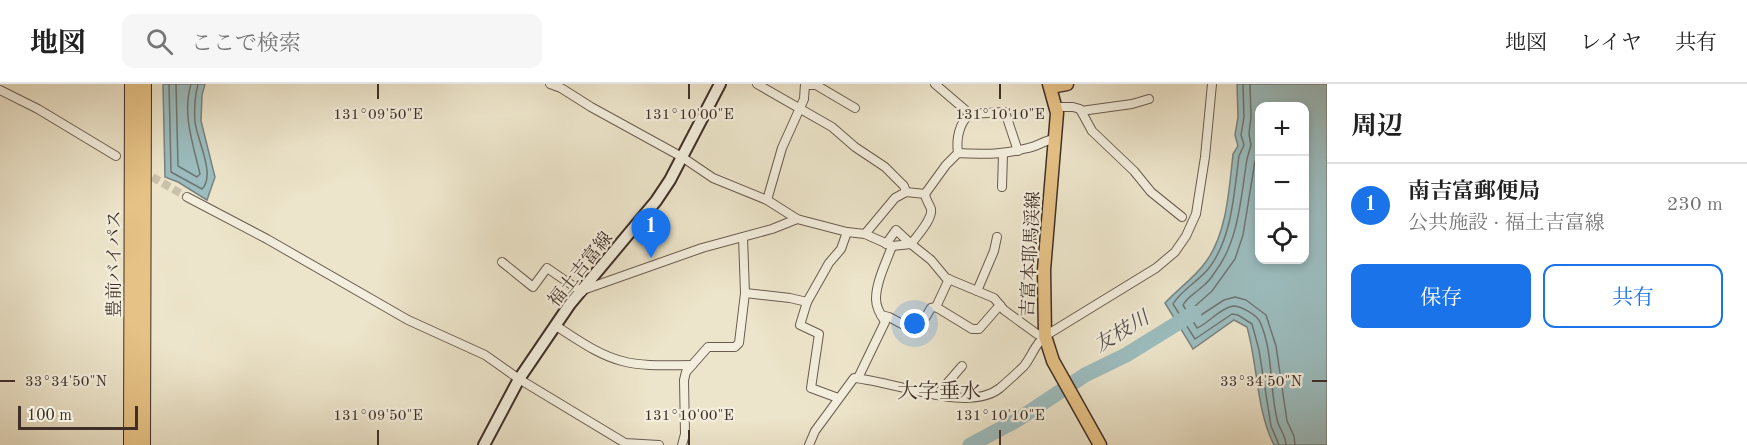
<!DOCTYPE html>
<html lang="ja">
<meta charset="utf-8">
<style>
body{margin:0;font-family:"Old Standard TT","Noto Serif JP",serif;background:#f6f6f6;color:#222}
.controls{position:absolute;right:18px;top:18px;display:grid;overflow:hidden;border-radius:12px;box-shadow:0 3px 9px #0003}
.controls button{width:54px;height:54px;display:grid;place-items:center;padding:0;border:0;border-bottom:2px solid #e0e0e0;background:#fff;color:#222;font:30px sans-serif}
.scale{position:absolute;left:18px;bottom:15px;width:120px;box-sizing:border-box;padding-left:6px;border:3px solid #3f2f27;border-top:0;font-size:16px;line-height:21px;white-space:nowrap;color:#3f2f27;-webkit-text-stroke:4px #f3eedd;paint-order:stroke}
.you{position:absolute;left:915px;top:240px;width:21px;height:21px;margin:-15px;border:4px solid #fff;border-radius:50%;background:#1a73e8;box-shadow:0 0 0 9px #1a73e833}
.badge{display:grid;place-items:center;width:39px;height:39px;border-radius:50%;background:#1a73e8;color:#fff;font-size:20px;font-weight:700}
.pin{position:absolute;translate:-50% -50px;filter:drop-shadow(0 2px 3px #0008)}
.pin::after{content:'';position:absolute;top:32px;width:21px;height:18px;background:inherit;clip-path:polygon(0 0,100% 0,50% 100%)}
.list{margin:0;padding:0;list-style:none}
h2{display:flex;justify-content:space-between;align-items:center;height:78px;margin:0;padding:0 24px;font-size:26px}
h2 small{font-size:20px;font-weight:400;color:#767676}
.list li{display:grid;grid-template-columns:39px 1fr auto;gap:18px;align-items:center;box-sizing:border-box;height:84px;padding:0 24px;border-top:2px solid #e0e0e0}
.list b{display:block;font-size:22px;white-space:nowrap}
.list p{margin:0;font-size:20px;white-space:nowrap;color:#767676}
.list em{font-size:20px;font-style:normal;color:#767676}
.actions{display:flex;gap:12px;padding:18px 24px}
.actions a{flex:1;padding:14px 0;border:2px solid #1a73e8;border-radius:12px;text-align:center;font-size:21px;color:#1a73e8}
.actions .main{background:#1a73e8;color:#fff}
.icon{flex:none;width:33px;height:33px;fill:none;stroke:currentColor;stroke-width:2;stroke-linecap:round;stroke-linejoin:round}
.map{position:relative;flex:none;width:1327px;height:361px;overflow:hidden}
header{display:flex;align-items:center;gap:36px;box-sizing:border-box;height:84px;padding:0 30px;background:#fff;border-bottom:2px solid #e0e0e0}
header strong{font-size:28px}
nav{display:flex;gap:33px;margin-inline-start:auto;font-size:21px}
.search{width:420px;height:54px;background:#f6f6f6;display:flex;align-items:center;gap:15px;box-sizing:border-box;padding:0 21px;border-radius:12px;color:#767676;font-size:22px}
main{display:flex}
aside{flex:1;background:#fff}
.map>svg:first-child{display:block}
.water{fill:#9cbdbf;stroke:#778482;stroke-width:1.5;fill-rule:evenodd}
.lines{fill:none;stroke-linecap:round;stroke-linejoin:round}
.shore{stroke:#6e7673;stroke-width:1.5}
.river{stroke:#9cbdbf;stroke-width:15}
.street-tunnel{stroke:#cac1aa;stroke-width:8;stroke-dasharray:8 4;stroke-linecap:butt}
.street-casing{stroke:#6a5c50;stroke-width:10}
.secondary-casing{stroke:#3f2f27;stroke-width:14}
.primary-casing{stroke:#3f2f27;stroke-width:15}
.highway-casing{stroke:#3f2f27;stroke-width:16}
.street{stroke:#f3eedd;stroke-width:8}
.secondary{stroke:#f3eedd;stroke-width:10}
.primary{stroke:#e6c286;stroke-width:12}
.highway{stroke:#e6c286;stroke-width:14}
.ticks{fill:none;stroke:#3f2f27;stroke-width:2}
.labels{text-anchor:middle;stroke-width:4.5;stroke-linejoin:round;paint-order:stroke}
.street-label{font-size:18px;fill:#3f2f27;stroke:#f3eedd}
.water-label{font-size:20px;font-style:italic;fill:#56524d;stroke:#f3eedd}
.quarter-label{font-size:21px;fill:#3f2f27;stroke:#f3eedd}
.ticks-label{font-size:15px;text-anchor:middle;fill:#3f2f27;stroke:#f3eedd;stroke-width:4.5;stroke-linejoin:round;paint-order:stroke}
</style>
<header>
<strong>地図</strong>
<div class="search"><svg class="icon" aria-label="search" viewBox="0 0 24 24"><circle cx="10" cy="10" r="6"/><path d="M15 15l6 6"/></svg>ここで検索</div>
<nav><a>地図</a><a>レイヤ</a><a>共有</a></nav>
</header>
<main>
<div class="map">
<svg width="1327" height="361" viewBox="0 0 1327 361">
<rect width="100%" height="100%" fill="#ede5cb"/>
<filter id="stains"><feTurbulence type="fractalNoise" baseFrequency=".00333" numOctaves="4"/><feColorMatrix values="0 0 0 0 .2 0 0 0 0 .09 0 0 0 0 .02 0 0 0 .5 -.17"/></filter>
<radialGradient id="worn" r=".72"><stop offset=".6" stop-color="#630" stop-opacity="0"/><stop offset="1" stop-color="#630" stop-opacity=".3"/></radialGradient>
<g class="water">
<path d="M163 0H205L202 11 201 37 215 93 207 116 178 98 165 93Z"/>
<path d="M1237 0H1327V361H1274C1256 325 1258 282 1247 243L1234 236 1193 265 1165 219C1178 205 1194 194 1205 179 1227 150 1229 106 1233 70L1238 62 1235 51 1238 33ZM1304 22V176H1260V22Z"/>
</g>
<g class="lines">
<g class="shore">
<path d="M169 0 171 88 202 105C216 91 197 56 195 38 194 25 195 12 198 0"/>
<path d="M176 0 178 82 197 93 200 90C193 60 182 30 191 0"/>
<path d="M1243 0 1244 33 1241 51 1244 61 1239 72C1234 109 1232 154 1209 184 1199 197 1181 206 1173 220L1195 255 1232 230 1238 231 1252 240 1259 266 1271 342 1279 361"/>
<path d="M1250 0 1251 33 1249 50 1251 61 1247 75C1241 112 1239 157 1215 188 1212 193 1208 198 1203 202 1196 209 1187 213 1183 221L1197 244C1209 239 1220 224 1233 222 1241 222 1257 231 1260 238 1274 269 1269 307 1278 339 1281 347 1286 353 1286 361"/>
<path d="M1260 67 1255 77 1243 151 1235 175 1212 207 1194 223 1198 230 1201 231 1224 216 1235 213 1246 216 1266 231 1276 262 1287 337 1294 352 1295 361"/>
</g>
<path class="river" d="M970 361 1017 336 1085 291 1126 271 1194 229"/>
<path class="street-tunnel" d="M142 87 187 113"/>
<defs>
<g id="street">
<path d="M550 0 561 4 591 23 682 73 713 94 767 116 797 135 847 148 865 150 892 162 911 160 931 176 946 194 994 214 1004 226 1037 250 1045 252"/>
<path d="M757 0 832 43 855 63 885 83 904 102 906 108"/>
<path d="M935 0 970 30 1005 28 1018 67"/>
<path d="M805 1H816L855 24"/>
<path d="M0 6 38 25 116 72"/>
<path d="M1055 23H1073L1080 25 1092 47 1134 87 1151 108 1182 133"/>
<path d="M1081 27 1132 20 1149 15"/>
<path d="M958 69C956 55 959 39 970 30"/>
<path d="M1002 103 1003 70"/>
<path d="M187 113 267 155 408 236 485 271 519 295 625 359 659 361"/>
<path d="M767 116 782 64 804 15 805 0"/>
<path d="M865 150 895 114 906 108 925 110 946 81 958 69C986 70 1001 71 1028 64 1038 62 1045 56 1055 55"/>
<path d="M886 160 896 146 911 160C917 152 933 135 931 125 929 119 926 117 925 110"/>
<path d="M502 178 533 203 547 184 582 208"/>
<path d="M583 206 702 164 772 145 797 135"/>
<path d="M977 207 994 167 997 153"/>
<path d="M745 209 790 214 807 218 829 179 841 165 847 148"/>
<path d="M807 218 800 241 819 250 811 304 838 314"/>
<path d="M936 223 972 245H979L1000 221"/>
<path d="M881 231 889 233 917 248 931 224 936 223 949 195"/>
<path d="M556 242C577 255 598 271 622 277 644 283 669 281 692 281"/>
<path d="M858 294 885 238C881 231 876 224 876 215 876 198 886 179 892 162"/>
<path d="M937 311 962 282"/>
<path d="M682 361 685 350 684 296 686 288 708 263H735L739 259 745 209 743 153"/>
<path d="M809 361 815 347 854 294C894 297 968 330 1000 304 1008 297 1017 289 1024 282 1032 272 1035 260 1045 252L1156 184 1175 168 1186 152 1196 130 1205 73 1212 0"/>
</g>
<path id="secondary" d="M484 361 519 295 570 220 656 117 670 96 720 0"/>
<g id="primary">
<path d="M1049 0 1057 29 1044 186 1045 252 1053 277 1100 361"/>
<path d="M1051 3 1067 0"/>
</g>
<g id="highway">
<path d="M131 361 132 0"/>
<path d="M143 361 144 0"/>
</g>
</defs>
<use href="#street" class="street-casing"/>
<use href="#secondary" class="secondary-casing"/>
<use href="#primary" class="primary-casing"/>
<use href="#highway" class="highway-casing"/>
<use href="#street" class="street"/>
<use href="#secondary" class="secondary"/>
<use href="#primary" class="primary"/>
<use href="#highway" class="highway"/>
</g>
<path class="ticks" d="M378 0V15M689 0V15M1000 0V15M0 297H15M1312 297H1327M378 346V361M689 346V361M1000 346V361"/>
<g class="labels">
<g class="street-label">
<text transform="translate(1030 170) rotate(-87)" y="6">吉富本耶馬渓線</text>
<text transform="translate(114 180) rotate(-90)" y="6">豊前バイパス</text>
<text transform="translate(580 185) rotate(-51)" y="6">福土吉富線</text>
</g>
<g class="water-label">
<text transform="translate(1121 247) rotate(-31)" y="7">友枝川</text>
</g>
<g class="quarter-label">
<text x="939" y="314">大字垂水</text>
</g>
</g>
<g class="ticks-label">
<text x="378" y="35">131°09'50"E</text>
<text x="689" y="35">131°10'00"E</text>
<text x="1000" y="35">131°10'10"E</text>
<text x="66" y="302">33°34'50"N</text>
<text x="1261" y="302">33°34'50"N</text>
<text x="378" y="336">131°09'50"E</text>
<text x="689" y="336">131°10'00"E</text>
<text x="1000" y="336">131°10'10"E</text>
</g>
<rect width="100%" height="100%" filter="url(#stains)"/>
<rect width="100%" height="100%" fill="url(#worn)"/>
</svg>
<div class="controls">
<button>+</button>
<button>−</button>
<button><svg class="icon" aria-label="locate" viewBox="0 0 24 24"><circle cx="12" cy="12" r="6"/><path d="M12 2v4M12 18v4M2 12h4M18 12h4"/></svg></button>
</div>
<div class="scale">100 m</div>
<div class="you"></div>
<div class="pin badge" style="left:651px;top:174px">1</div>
</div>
<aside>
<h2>周辺<small></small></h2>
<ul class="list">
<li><span class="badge">1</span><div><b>南吉富郵便局</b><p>公共施設 · 福土吉富線</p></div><em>230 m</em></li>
</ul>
<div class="actions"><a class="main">保存</a><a>共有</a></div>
</aside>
</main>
